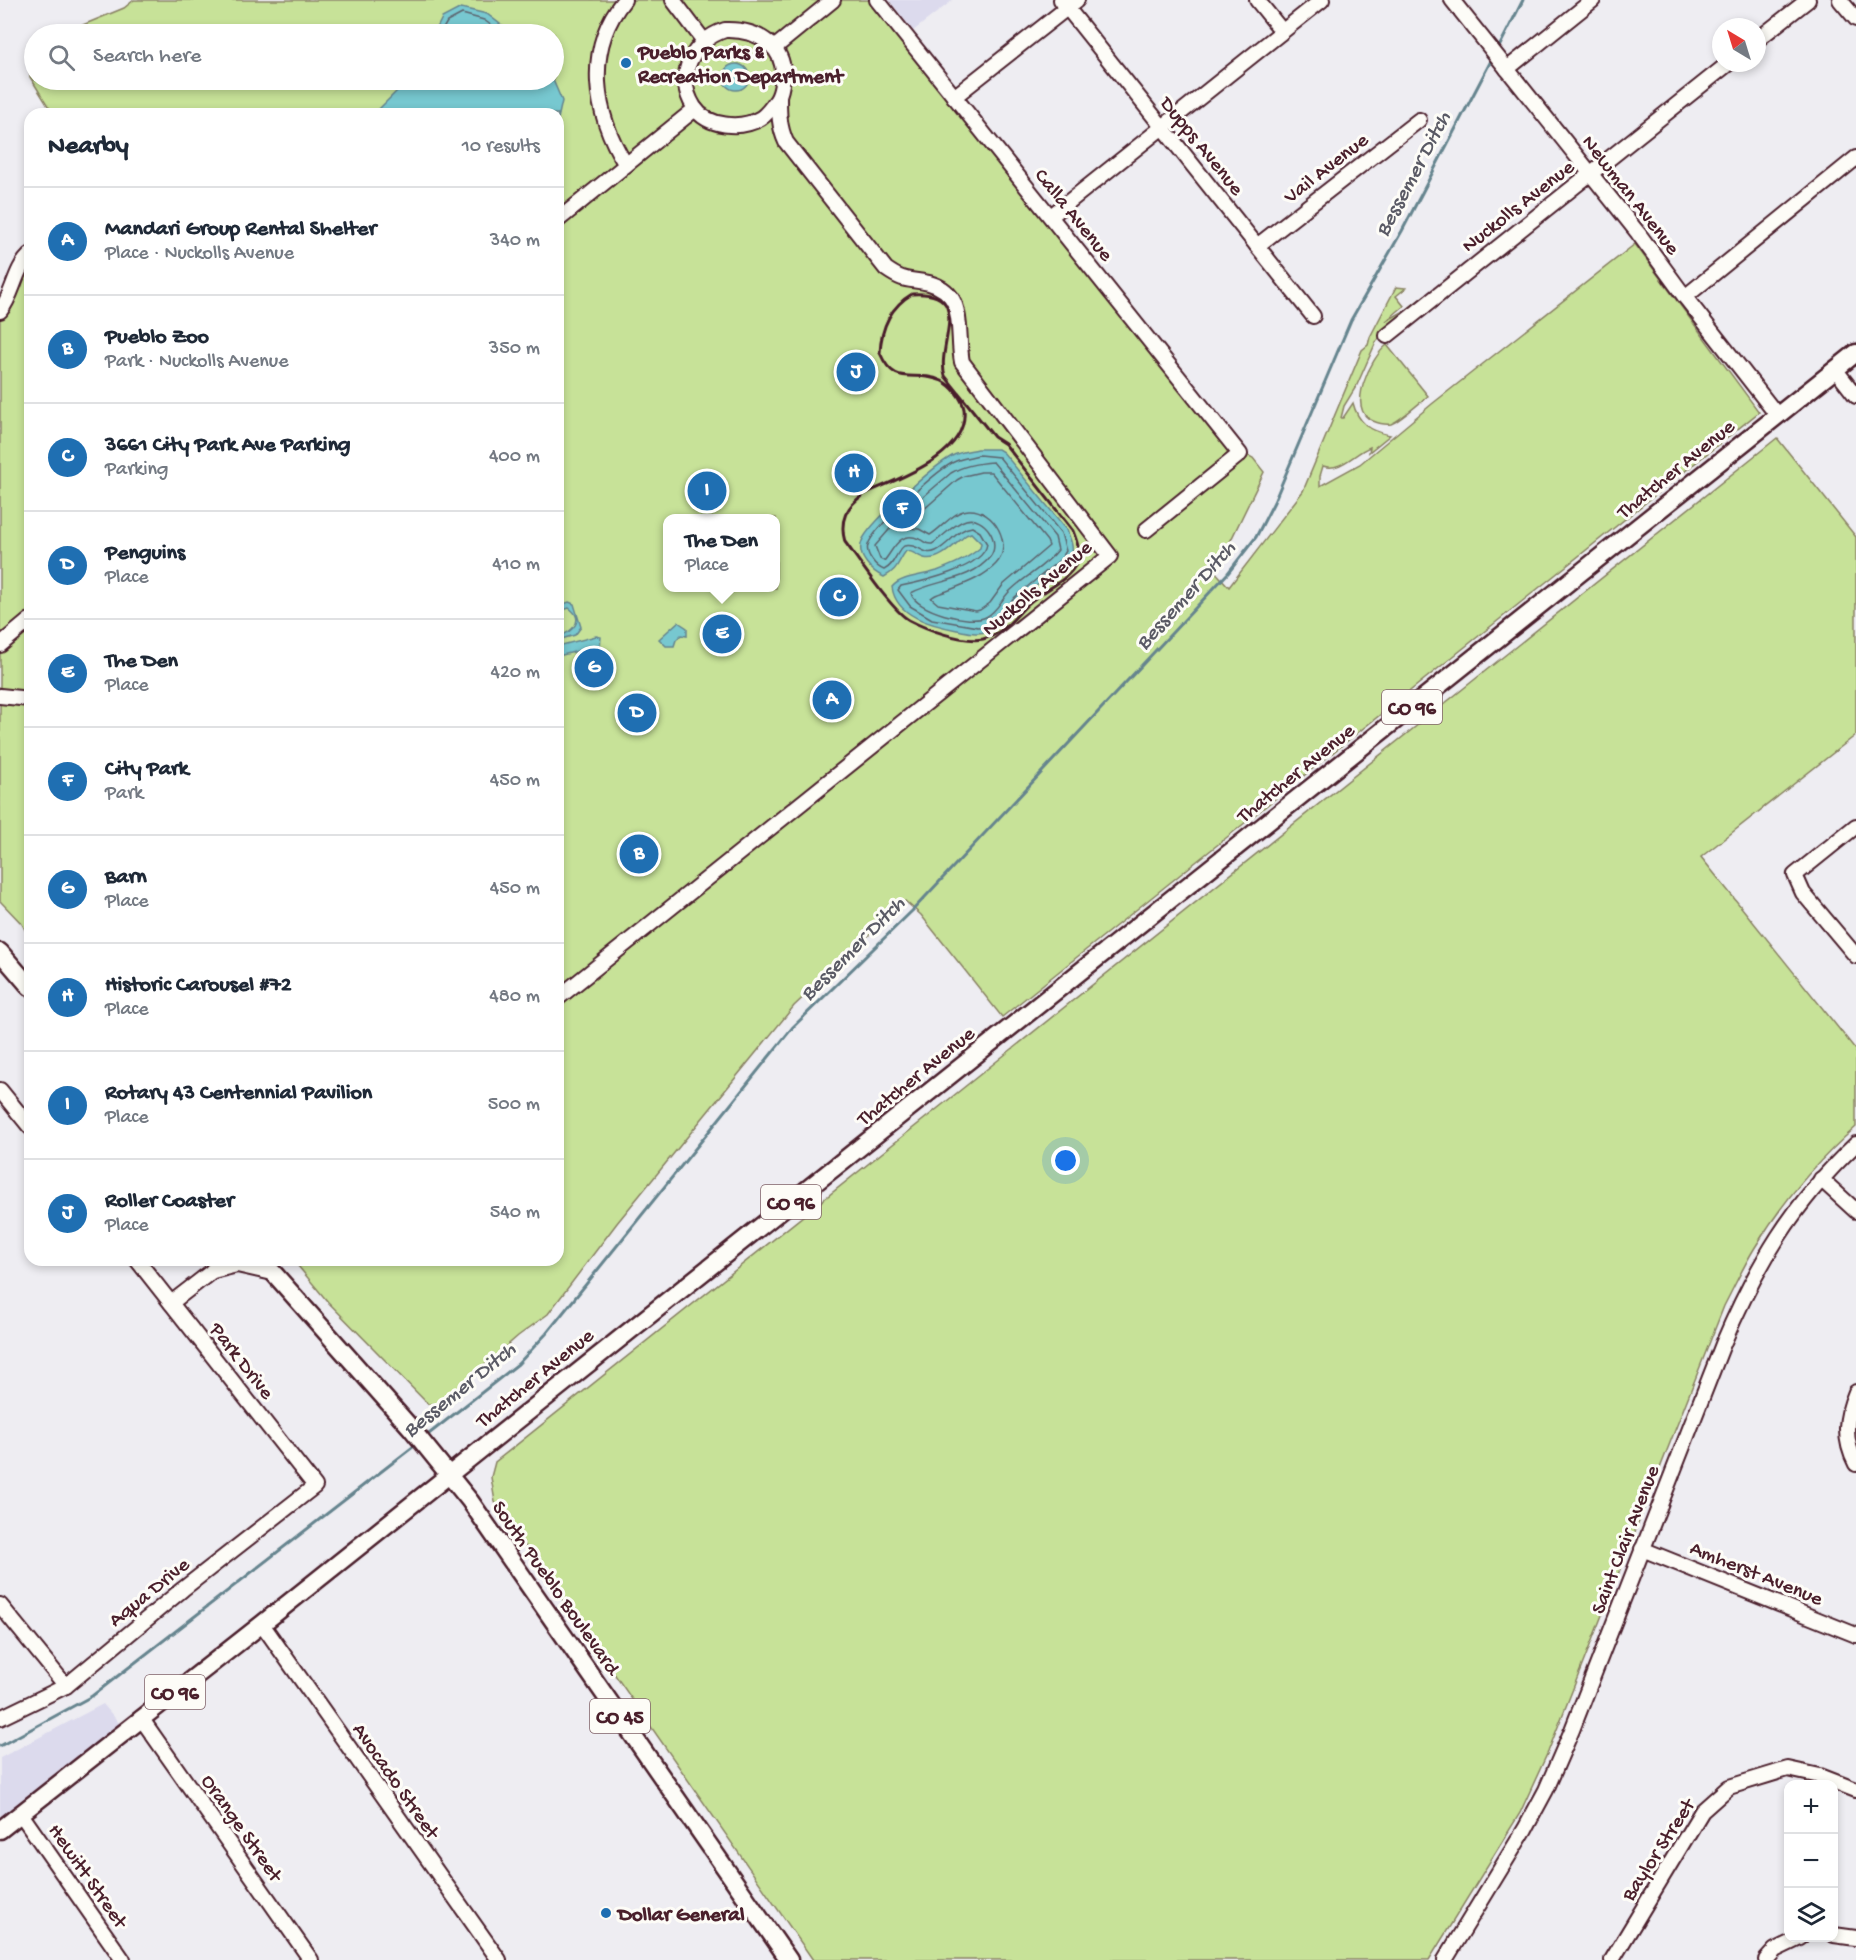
<!DOCTYPE html>
<meta charset="utf-8">
<style>
body{margin:0;font-family:"Gochi Hand",sans-serif;background:#f6f6f7;color:#1f2937}
.controls{position:absolute;right:18px;bottom:18px;display:grid;overflow:hidden;border-radius:12px;box-shadow:0 3px 9px #0003}
.controls button{width:54px;height:54px;display:grid;place-items:center;padding:0;border:0;border-bottom:2px solid #e0e1e3;background:#fff;color:#1f2937;font:30px sans-serif}
.compass{position:absolute;left:1712px;top:18px;width:54px;height:54px;border-radius:50%;background:#fff;box-shadow:0 3px 9px #0003;rotate:322deg}
.you{position:absolute;left:1066px;top:1161px;width:21px;height:21px;margin:-15px;border:4px solid #fff;border-radius:50%;background:#1a73e8;box-shadow:0 0 0 9px #1a73e833}
.badge{display:grid;place-items:center;width:39px;height:39px;border-radius:50%;background:#1f6fb2;color:#fff;font-size:20px;font-weight:700}
.pin{position:absolute;translate:-50% -50%;border:3px solid #fff;box-shadow:0 2px 6px #0006}
.popup{position:absolute;left:663px;top:514px;width:117px;height:78px;box-sizing:border-box;display:grid;place-content:center;border-radius:12px;background:#fff;filter:drop-shadow(0 2px 4px #0005);font-size:20px;white-space:nowrap;color:#747a83}
.popup b{font-size:22px;color:#1f2937}
.popup::after{content:'';position:absolute;left:50%;top:100%;margin-left:-12px;border:12px solid transparent;border-top-color:#fff}
.list{margin:0;padding:0;list-style:none}
h2{display:flex;justify-content:space-between;align-items:center;height:78px;margin:0;padding:0 24px;font-size:26px}
h2 small{font-size:20px;font-weight:400;color:#747a83}
.list li{display:grid;grid-template-columns:39px 1fr auto;gap:18px;align-items:center;box-sizing:border-box;height:108px;padding:0 24px;border-top:2px solid #e0e1e3}
.list b{display:block;font-size:22px;white-space:nowrap}
.list p{margin:0;font-size:20px;white-space:nowrap;color:#747a83}
.list em{font-size:20px;font-style:normal;color:#747a83}
.icon{flex:none;width:33px;height:33px;fill:none;stroke:currentColor;stroke-width:2;stroke-linecap:round;stroke-linejoin:round}
.map{position:relative;flex:none;width:1856px;height:1960px;overflow:hidden}
.search{position:absolute;background:#fff;box-shadow:0 3px 9px #0003;left:24px;top:24px;width:540px;height:66px;display:flex;align-items:center;gap:15px;box-sizing:border-box;padding:0 21px;border-radius:33px;color:#747a83;font-size:22px}
.panel{position:absolute;background:#fff;box-shadow:0 3px 9px #0003;left:24px;top:108px;width:540px;height:1158px;border-radius:18px}
.map>svg:first-child{display:block}
.built{fill:#dcdaed}
.green{fill:#c7e298;stroke:#888062;stroke-width:1.5;fill-rule:evenodd}
.water{fill:#77c8d0;stroke:#65848e;stroke-width:1.5}
.lines{fill:none;stroke-linecap:round;stroke-linejoin:round}
.shore{stroke:#5c636d;stroke-width:1.5}
.stream{stroke:#65848e;stroke-width:3}
.minor-casing{stroke:#4a1f2b;stroke-width:18}
.major-casing{stroke:#4a1f2b;stroke-width:21}
.minor{stroke:#fdfcf7;stroke-width:14}
.major{stroke:#fdfcf7;stroke-width:16}
.rail{stroke:#4a1f2b;stroke-width:3}
.poi-dot{fill:#1f6fb2;stroke:#fdfcf7;stroke-width:2}
.labels{text-anchor:middle;stroke-width:6;stroke-linejoin:round;paint-order:stroke}
.shield{fill:#fdfcf7;stroke:#806168;stroke-width:1.5}
.shield-label{font-size:20px;font-weight:bold;fill:#4a1f2b}
.poi-label{font-size:21px;font-weight:bold;fill:#4a1f2b;stroke:#fdfcf7;text-anchor:start}
.street-label{font-size:21px;fill:#4a1f2b;stroke:#fdfcf7}
.water-label{font-size:22px;font-style:italic;fill:#5a5a65;stroke:#fdfcf7}
</style>
<div class="map">
<svg width="1856" height="1960" viewBox="0 0 1856 1960">
<rect width="100%" height="100%" fill="#eeedf2"/>
<filter id="ink" filterUnits="userSpaceOnUse"><feTurbulence type="fractalNoise" baseFrequency=".0167" numOctaves="2"/><feDisplacementMap in="SourceGraphic" scale="12" xChannelSelector="R" yChannelSelector="G"/><feConvolveMatrix kernelMatrix="1 2 1 2 8 2 1 2 1" color-interpolation-filters="sRGB"/></filter>
<g filter="url(#ink)">
<g class="built">
<path d="M889 0H953L913 31Z"/>
<path d="M103 1704 126 1731 0 1830V1758Z"/>
</g>
<g class="green">
<path d="M134 0H870L1224 443 1253 458 1264 472 1228 546 1212 568 1229 587 1303 491 1362 350 1368 345 1370 337 1396 287 1406 288 1396 296 1404 306 1386 321 1406 310 1425 295 1381 332V337L1376 342 1357 385 1344 406 1341 418H1343L1353 403C1358 423 1370 431 1390 435L1369 452 1370 447C1354 453 1341 472 1323 466L1320 476V486L1360 464 1432 404 1635 244 1759 412 1002 1017 921 915 905 901 794 1006 617 1223 548 1314 518 1336 440 1404H428L328 1302 293 1260H558V114H53L30 77 29 59 34 55V80H554V34H61L124 8ZM739 64C752 70 752 82 741 89L723 75 728 67ZM668 518H776V588H668Z"/>
<path d="M30 255V939L22 924 0 901V311Z"/>
<path d="M1387 345 1428 396C1419 403 1401 420 1391 424 1384 425 1378 423 1373 421 1345 410 1371 357 1387 345Z"/>
<path d="M1777 438 1856 537V735L1701 857 1856 1050V1127C1817 1161 1781 1204 1754 1249 1743 1267 1734 1287 1724 1306L1548 1752 1520 1813 1429 1960H813L495 1502 491 1477 495 1462Z"/>
</g>
<g class="water">
<path d="M461 8 487 14 513 34H434L442 18Z"/>
<circle cx="736" cy="77" r="13"/>
<path d="M408 80H553L562 101 558 119V114H374Z"/>
<path d="M978 449H998L1003 452 1067 530C1069 537 1074 545 1072 552 1071 561 1060 567 1054 572 1042 582 1028 591 1018 602 1008 613 1003 625 989 631 978 635 968 632 957 630 932 625 896 617 892 587 901 576 923 576 937 571 952 565 967 559 980 548L981 543 971 533 966 535C955 544 940 562 924 558 916 556 915 551 906 551 897 563 899 569 884 577 872 572 856 556 862 541 869 523 934 466 952 456 959 452 970 451 978 449Z"/>
<path d="M569 602 574 604 581 627 575 635 558 640V637C572 632 586 620 569 608L563 610 558 620V606Z"/>
<path d="M678 622 687 628V636L681 635 676 640 674 646H666L659 639Z"/>
<path d="M596 636 601 637 600 649 582 650 558 656V646Z"/>
</g>
<g class="lines">
<g class="shore">
<path d="M440 34 447 22 462 14 484 20 503 34"/>
<path d="M979 455 999 457 1061 533 1066 551 1061 559 1015 597 1001 615 988 625 978 627 932 619 910 606 898 590 901 586C921 582 984 568 987 544L980 532 972 527C957 529 949 545 936 551 923 557 920 543 904 546 895 553 895 565 884 570 876 567 865 554 868 545 873 528 939 468 956 461 963 458 972 457 979 455Z"/>
<path d="M993 462 1055 537 1058 550C1045 567 1023 577 1008 593 1000 602 997 611 986 617 971 625 915 611 911 593 935 580 971 581 990 557 1002 542 984 515 966 520 953 524 943 537 932 544 925 545 925 541 919 539 899 530 893 551 884 561L880 559 875 546 902 515 951 473C964 465 978 463 993 462Z"/>
<path d="M981 472H991L1047 541 1049 546 1003 585 990 603 980 610 976 611 938 604 931 598C935 594 941 593 947 591 964 584 983 578 996 564 1014 545 994 509 969 510 953 511 943 527 930 535L919 529 907 528 905 526 957 480 964 476Z"/>
</g>
<g class="stream">
<path d="M1498 49 1523 0"/>
<path d="M425 1437 518 1364 546 1334 793 1027 912 911 1228 573 1256 537 1274 502 1351 320 1402 231 1493 57"/>
<path d="M0 1746 92 1696 418 1443"/>
</g>
<defs>
<g id="minor">
<path d="M624 0C584 50 594 114 626 165"/>
<path d="M673 0 704 41"/>
<path d="M877 0 1240 454 1146 530"/>
<path d="M1061 0 1313 316"/>
<path d="M1257 0 1282 31"/>
<path d="M1452 0 1638 233 1685 297 1777 415"/>
<path d="M1840 0 1856 19"/>
<path d="M725 30C758 29 789 47 782 84 781 90 780 96 776 101 772 107 767 114 761 118 741 130 707 127 694 107 674 76 693 40 725 30Z"/>
<path d="M1757 40 1808 0"/>
<path d="M774 48 833 0"/>
<path d="M1507 69 1593 0"/>
<path d="M954 97 1077 0"/>
<path d="M1051 216 1322 0"/>
<path d="M558 220 695 109"/>
<path d="M1257 246 1419 120"/>
<path d="M1685 297 1856 158"/>
<path d="M0 311C14 294 14 270 30 255"/>
<path d="M1387 336 1729 63"/>
<path d="M1835 369 1856 396"/>
<path d="M0 645 30 620"/>
<path d="M0 696 30 699"/>
<path d="M1856 826 1795 875 1803 893 1856 956"/>
<path d="M558 998 1110 556 962 362C956 333 968 293 929 283 908 278 906 283 886 269L786 142C779 127 779 113 779 97"/>
<path d="M0 1090 30 1127"/>
<path d="M1821 1179 1856 1211"/>
<path d="M213 1271 237 1265 273 1273"/>
<path d="M171 1303 211 1272 221 1260"/>
<path d="M1856 1392C1845 1418 1843 1439 1856 1464"/>
<path d="M1642 1549 1856 1635"/>
<path d="M0 1605 66 1686"/>
<path d="M262 1624 499 1960"/>
<path d="M0 1718 66 1686 183 1589 315 1486 137 1260"/>
<path d="M141 1718 311 1960"/>
<path d="M21 1814 123 1960"/>
<path d="M1834 1935 1856 1938"/>
<path d="M1445 1960 1525 1829 1546 1790 1572 1730 1723 1344C1756 1266 1793 1203 1856 1144"/>
<path d="M1612 1960 1702 1811 1729 1787 1788 1769 1820 1776 1856 1790"/>
<path d="M1766 1960 1775 1950 1800 1938"/>
</g>
<g id="major">
<path d="M0 952 30 987"/>
<path d="M262 1260 411 1428 470 1501 789 1960"/>
<path d="M0 1830 262 1624 1856 353"/>
</g>
</defs>
<use href="#minor" class="minor-casing"/>
<use href="#major" class="major-casing"/>
<use href="#minor" class="minor"/>
<use href="#major" class="major"/>
<g class="rail">
<path d="M912 294C976 290 935 346 945 376L994 437 1005 444 1073 531C1077 541 1081 552 1077 562 1069 581 1043 590 1029 603 1014 617 1004 634 983 639 963 643 926 629 909 620 892 611 858 559 845 542 839 520 846 507 864 494 897 479 969 456 964 409 962 398 952 386 942 381 914 368 896 390 880 353 881 328 890 307 912 294Z"/>
<path d="M863 360 867 362 870 368 854 382 847 385 843 378Z"/>
</g>
</g>
</g>
<g class="poi-dot">
<circle cx="626" cy="63" r="6"/>
<circle cx="606" cy="1913" r="6"/>
</g>
<g class="labels">
<g class="shield">
<rect x="1382" y="690" width="60" height="34" rx="4.5"/>
<rect x="761" y="1185" width="60" height="34" rx="4.5"/>
<rect x="145" y="1675" width="60" height="34" rx="4.5"/>
<rect x="590" y="1699" width="60" height="34" rx="4.5"/>
</g>
<g class="shield-label">
<text x="1412" y="714">CO 96</text>
<text x="791" y="1209">CO 96</text>
<text x="175" y="1699">CO 96</text>
<text x="620" y="1723">CO 45</text>
</g>
<g class="poi-label">
<text x="638" y="58">Pueblo Parks &amp;<tspan x="638" dy="24">Recreation Department</tspan></text>
<text x="618" y="1920">Dollar General</text>
</g>
<g class="street-label">
<text transform="translate(1203 145) rotate(51)" y="7">Dupps Avenue</text>
<text transform="translate(1325 167) rotate(-38)" y="7">Vail Avenue</text>
<text transform="translate(1632 194) rotate(52)" y="7">Newman Avenue</text>
<text transform="translate(1517 205) rotate(-38)" y="7">Nuckolls Avenue</text>
<text transform="translate(1075 214) rotate(51)" y="7">Calla Avenue</text>
<text transform="translate(1675 468) rotate(-39)" y="7">Thatcher Avenue</text>
<text transform="translate(1036 587) rotate(-40)" y="7">Nuckolls Avenue</text>
<text transform="translate(1295 772) rotate(-39)" y="7">Thatcher Avenue</text>
<text transform="translate(915 1075) rotate(-39)" y="7">Thatcher Avenue</text>
<text transform="translate(243 1360) rotate(52)" y="7">Park Drive</text>
<text transform="translate(534 1377) rotate(-39)" y="7">Thatcher Avenue</text>
<text transform="translate(1624 1539) rotate(-69)" y="7">Saint Clair Avenue</text>
<text transform="translate(1757 1572) rotate(22)" y="7">Amherst Avenue</text>
<text transform="translate(557 1587) rotate(55)" y="7">South Pueblo Boulevard</text>
<text transform="translate(148 1591) rotate(-39)" y="7">Aqua Drive</text>
<text transform="translate(397 1780) rotate(55)" y="7">Avocado Street</text>
<text transform="translate(243 1827) rotate(55)" y="7">Orange Street</text>
<text transform="translate(1657 1849) rotate(-57)" y="7">Baylor Street</text>
<text transform="translate(89 1875) rotate(55)" y="7">Hewitt Street</text>
</g>
<g class="water-label">
<text transform="translate(1411 173) rotate(-62)" y="8">Bessemer Ditch</text>
<text transform="translate(1184 594) rotate(-48)" y="8">Bessemer Ditch</text>
<text transform="translate(851 947) rotate(-45)" y="8">Bessemer Ditch</text>
<text transform="translate(458 1388) rotate(-39)" y="8">Bessemer Ditch</text>
</g>
</g>
</svg>
<div class="controls">
<button>+</button>
<button>−</button>
<button><svg class="icon" aria-label="layers" viewBox="0 0 24 24"><path d="M12 4l9 5-9 5-9-5zM3 14l9 5 9-5"/></svg></button>
</div>
<svg class="compass" viewBox="-18 -18 36 36"><path d="M0-13l5 13h-10z" fill="#e53935"/><path d="M0 13l5-13h-10z" fill="#747a83"/></svg>
<div class="you"></div>
<div class="pin badge" style="left:832px;top:700px">A</div>
<div class="pin badge" style="left:639px;top:854px">B</div>
<div class="pin badge" style="left:839px;top:597px">C</div>
<div class="pin badge" style="left:637px;top:713px">D</div>
<div class="pin badge" style="left:722px;top:634px">E</div>
<div class="popup"><b>The Den</b>Place</div>
<div class="pin badge" style="left:902px;top:509px">F</div>
<div class="pin badge" style="left:594px;top:668px">G</div>
<div class="pin badge" style="left:854px;top:473px">H</div>
<div class="pin badge" style="left:707px;top:491px">I</div>
<div class="pin badge" style="left:856px;top:372px">J</div>
<div class="search"><svg class="icon" aria-label="search" viewBox="0 0 24 24"><circle cx="10" cy="10" r="6"/><path d="M15 15l6 6"/></svg>Search here</div>
<section class="panel">
<h2>Nearby<small>10 results</small></h2>
<ul class="list">
<li><span class="badge">A</span><div><b>Mandari Group Rental Shelter</b><p>Place · Nuckolls Avenue</p></div><em>340 m</em></li>
<li><span class="badge">B</span><div><b>Pueblo Zoo</b><p>Park · Nuckolls Avenue</p></div><em>350 m</em></li>
<li><span class="badge">C</span><div><b>3661 City Park Ave Parking</b><p>Parking</p></div><em>400 m</em></li>
<li><span class="badge">D</span><div><b>Penguins</b><p>Place</p></div><em>410 m</em></li>
<li><span class="badge">E</span><div><b>The Den</b><p>Place</p></div><em>420 m</em></li>
<li><span class="badge">F</span><div><b>City Park</b><p>Park</p></div><em>450 m</em></li>
<li><span class="badge">G</span><div><b>Barn</b><p>Place</p></div><em>450 m</em></li>
<li><span class="badge">H</span><div><b>Historic Carousel #72</b><p>Place</p></div><em>480 m</em></li>
<li><span class="badge">I</span><div><b>Rotary 43 Centennial Pavilion</b><p>Place</p></div><em>500 m</em></li>
<li><span class="badge">J</span><div><b>Roller Coaster</b><p>Place</p></div><em>540 m</em></li>
</ul>
</section>
</div>
